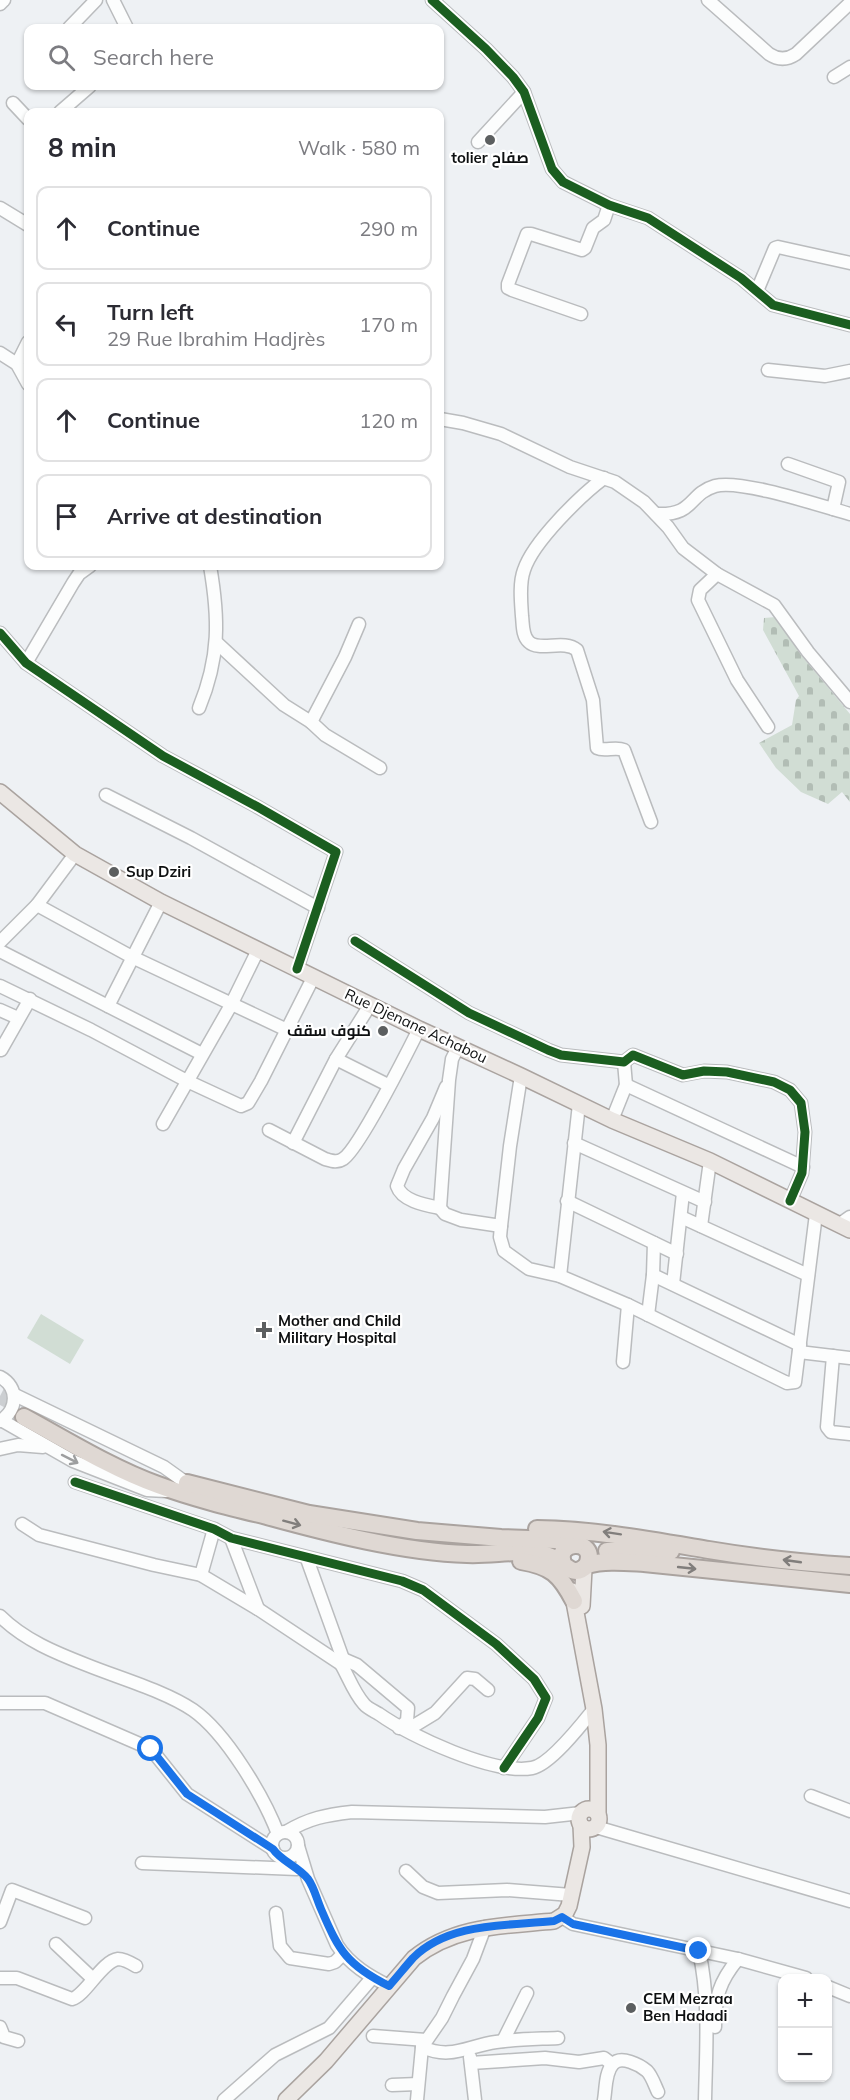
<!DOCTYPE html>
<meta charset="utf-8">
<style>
body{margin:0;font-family:Mulish,Cairo,sans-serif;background:#f2f2f3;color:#2b2b33}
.controls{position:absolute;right:18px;bottom:18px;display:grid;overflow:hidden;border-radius:12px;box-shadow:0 2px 4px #0004}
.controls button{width:54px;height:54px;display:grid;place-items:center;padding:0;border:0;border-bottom:2px solid #e1e1e2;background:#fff;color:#2b2b33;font:30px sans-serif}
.stop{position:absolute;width:18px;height:18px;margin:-14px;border:4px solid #1a73e8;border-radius:50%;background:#fff}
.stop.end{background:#1a73e8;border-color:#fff;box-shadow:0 2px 6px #0008}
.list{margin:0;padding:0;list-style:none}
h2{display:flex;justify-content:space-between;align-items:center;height:78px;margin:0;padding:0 24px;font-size:26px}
h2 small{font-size:20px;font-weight:400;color:#7c7c81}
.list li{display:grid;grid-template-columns:39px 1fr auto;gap:18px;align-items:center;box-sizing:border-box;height:84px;margin:0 12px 12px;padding:0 12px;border:2px solid #e1e1e2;border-radius:12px}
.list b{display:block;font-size:22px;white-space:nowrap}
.list p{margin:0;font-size:20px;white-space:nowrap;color:#7c7c81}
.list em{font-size:20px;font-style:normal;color:#7c7c81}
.icon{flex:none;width:33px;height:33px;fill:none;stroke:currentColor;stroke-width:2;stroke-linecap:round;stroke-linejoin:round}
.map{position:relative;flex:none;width:850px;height:2100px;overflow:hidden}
.search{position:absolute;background:#fff;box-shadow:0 2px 4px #0004;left:24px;top:24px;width:420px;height:66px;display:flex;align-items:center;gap:15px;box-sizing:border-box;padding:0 21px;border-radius:12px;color:#7c7c81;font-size:22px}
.panel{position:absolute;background:#fff;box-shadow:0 2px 4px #0004;left:24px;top:108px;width:420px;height:462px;border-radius:12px}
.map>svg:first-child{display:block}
.cemetery{fill:url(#cemetery-stones)}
.pitch{fill:#d1ddd4}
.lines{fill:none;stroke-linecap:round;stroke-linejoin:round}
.highway-tunnel{stroke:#cccfd2;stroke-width:16;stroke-dasharray:16 8;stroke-linecap:butt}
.minor-casing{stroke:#babcbe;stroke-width:15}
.major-casing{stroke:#aaa39f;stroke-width:18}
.highway-casing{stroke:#aaa39f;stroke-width:20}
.minor{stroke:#fcfdfd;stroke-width:12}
.major{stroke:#ebe7e4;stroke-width:15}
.highway{stroke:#dfd8d3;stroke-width:16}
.cycleway-casing{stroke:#fff;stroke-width:13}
.cycleway{stroke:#1b5e20;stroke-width:9}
.oneway{stroke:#9d9e9f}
.oneway2{stroke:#817e7c}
.route{stroke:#1a73e8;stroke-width:8}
.poi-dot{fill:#5c5f60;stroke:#fff;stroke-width:2}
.labels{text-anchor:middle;stroke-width:4.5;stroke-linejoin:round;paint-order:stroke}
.poi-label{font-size:15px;font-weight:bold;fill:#0e1011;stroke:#fff;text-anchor:start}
.street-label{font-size:15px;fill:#0e1011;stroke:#fff}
</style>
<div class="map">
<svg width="850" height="2100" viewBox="0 0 850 2100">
<defs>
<pattern id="cemetery-stones" width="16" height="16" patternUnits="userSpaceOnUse" patternTransform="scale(1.5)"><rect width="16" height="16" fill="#d1ddd4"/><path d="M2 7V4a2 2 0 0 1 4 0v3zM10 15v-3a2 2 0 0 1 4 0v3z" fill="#b2bdb5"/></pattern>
</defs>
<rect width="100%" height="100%" fill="#eef1f4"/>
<path class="cemetery" d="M776 617 801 655 850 714V802L842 792 828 804 801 792 776 768 759 743 792 725 796 700 799 696 763 630 764 618Z"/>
<path class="pitch" d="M41 1314 84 1340 70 1364 27 1338Z"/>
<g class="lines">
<path class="highway-tunnel" d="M0 1396 29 1411"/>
<defs>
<g id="minor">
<path d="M113 0 127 28"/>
<path d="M432 0 486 49 513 77 524 92 552 169 563 182 609 205 648 218 741 278 773 305 850 325"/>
<path d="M708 0 769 54C778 60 787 60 796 54L850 3"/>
<path d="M0 4 4 0"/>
<path d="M69 28 96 0"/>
<path d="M834 77 850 67"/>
<path d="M13 103 28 119"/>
<path d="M60 112 90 86"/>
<path d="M478 142 524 92"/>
<path d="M0 208 28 225"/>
<path d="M757 291 775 248 778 247 850 263"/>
<path d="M581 314 512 290 508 288V284L527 234H531L582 250 585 248 593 228 604 220 609 205"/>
<path d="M0 353 17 364 28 384"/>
<path d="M17 364 28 342"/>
<path d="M768 370 825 376 850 371"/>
<path d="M440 419 463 423 501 434 570 467 615 482 644 502 668 527 683 548 717 574 774 605 808 652 850 702"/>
<path d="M788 464 839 482 833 509"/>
<path d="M604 478C580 496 533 542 524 570 519 583 521 602 522 616 523 624 522 636 529 642 539 652 564 639 577 650L593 700 597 748C605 752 615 746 624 750L651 822"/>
<path d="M656 514C695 516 688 494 715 486 741 479 821 506 850 514"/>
<path d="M717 574 700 590 698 600 737 680 768 727"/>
<path d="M0 633 26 663 163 756 256 806 336 852 297 969"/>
<path d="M217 643 284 705 311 722 325 735 380 768"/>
<path d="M26 663 73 583 79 574 90 566"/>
<path d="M199 708C220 657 219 618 210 566"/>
<path d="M311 722 345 657 359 624"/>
<path d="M106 795 191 838 318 908"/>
<path d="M37 905 132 957 287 1030"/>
<path d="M355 941 469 1013 548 1050 561 1055 624 1062 633 1055 683 1075 704 1071 727 1072 774 1082 790 1090 801 1103 805 1132 802 1173 790 1201"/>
<path d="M0 942 37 905 75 854"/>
<path d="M0 951 202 1054"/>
<path d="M0 986 91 1030 187 1081 241 1106 248 1103 261 1081 313 978"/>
<path d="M108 1006 161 902"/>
<path d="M0 1010 18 1018"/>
<path d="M458 1047 452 1059 449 1080 440 1208 445 1214 461 1220 501 1226 510 1146 521 1076"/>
<path d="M1 1050 30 999"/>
<path d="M336 1059 388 1085"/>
<path d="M626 1085 803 1167"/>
<path d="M612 1120 626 1085 624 1062"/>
<path d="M163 1124 231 1005 258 950"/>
<path d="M269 1130 325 1159C332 1161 337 1163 343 1159 358 1150 408 1051 419 1029"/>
<path d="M293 1143 336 1059 370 1005"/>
<path d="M574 1143 705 1202"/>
<path d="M567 1201 677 1254"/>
<path d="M440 1208C425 1205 402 1201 397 1186L404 1169 433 1118 446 1087"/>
<path d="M681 1217 808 1275"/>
<path d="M840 1224 850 1217"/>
<path d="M501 1226 500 1237 504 1251 529 1269 560 1276 628 1305 787 1383 795 1382 816 1214"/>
<path d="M701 1226 710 1161"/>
<path d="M653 1275 800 1345"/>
<path d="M560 1276 579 1104"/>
<path d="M673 1284 683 1193"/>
<path d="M648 1315 653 1275 654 1243"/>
<path d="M799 1352 850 1358"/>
<path d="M833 1356 827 1427 831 1432 850 1434"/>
<path d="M623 1362 628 1305"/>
<path d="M0 1377C19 1387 18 1410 0 1421"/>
<path d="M15 1395 164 1467 185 1482"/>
<path d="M1 1420 73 1461 147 1490 166 1491"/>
<path d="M0 1449 18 1445 43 1447"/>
<path d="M75 1482 214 1529 231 1538 402 1581 423 1590 496 1644 534 1679 546 1698 538 1718 504 1768"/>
<path d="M22 1524 39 1535 154 1565 201 1575 258 1609 341 1664"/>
<path d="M231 1538 258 1609"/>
<path d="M307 1559 343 1659 341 1664C348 1676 354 1693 364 1704 367 1708 374 1711 379 1714 410 1736 494 1775 532 1768 550 1765 582 1724 594 1709"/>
<path d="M201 1575 214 1529"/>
<path d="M0 1616C24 1640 56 1653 87 1665 119 1678 165 1691 193 1710 226 1733 264 1797 278 1834"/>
<path d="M343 1659 357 1665 408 1708 407 1721 399 1728"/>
<path d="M0 1703H45L151 1749 187 1794 273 1849"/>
<path d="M407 1730 435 1713 467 1678 475 1679 488 1690"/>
<path d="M811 1796 850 1811"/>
<path d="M596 1827 850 1901"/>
<path d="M286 1832C309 1818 326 1815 352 1812L545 1817 581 1813"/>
<circle cx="285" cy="1845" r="13"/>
<path d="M298 1846 308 1879 337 1945C350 1965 369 1976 389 1986"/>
<path d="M142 1863 297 1869"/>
<path d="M406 1871 423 1887 438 1893 507 1890 571 1895"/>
<path d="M276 1913 280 1946 290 1958 329 1964 335 1962 343 1954"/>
<path d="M562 1917 573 1924 738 1959 806 1978"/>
<path d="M0 1922 12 1890 85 1918"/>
<path d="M56 1944 92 1978"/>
<path d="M699 1951C710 2000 706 2050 705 2100"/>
<path d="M0 1978H17L72 1999C86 1995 102 1961 118 1959 123 1959 131 1963 136 1966"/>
<path d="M828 1987 850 1996"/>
<path d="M0 2027 4 2037 18 2041"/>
<path d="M715 2027C715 1997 719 1982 738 1959"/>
<path d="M373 2036 426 2040"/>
<path d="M503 2041 527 1993"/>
<path d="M422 2047C451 2060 467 2046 496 2042 516 2039 537 2039 558 2038"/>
<path d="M470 2057 475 2100"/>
<path d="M471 2063 545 2058 579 2062 604 2058 612 2064"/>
<path d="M392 2085 418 2084"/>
<path d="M224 2100 275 2055 329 2028 372 1978"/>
<path d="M417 2100 422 2047 442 2018 453 1996 473 1959 485 1927"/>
<path d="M604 2100C606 2089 605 2072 613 2064 621 2055 640 2065 647 2071 652 2076 655 2086 658 2092"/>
</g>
<g id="major">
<path d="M0 792 75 854 161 902 419 1029 521 1076 612 1120 710 1161 850 1230"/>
<path d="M572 1591 594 1709 598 1745V1814"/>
<path d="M582 1606 584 1569"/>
<circle cx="589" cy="1819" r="10"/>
<path d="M286 2100 326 2061 414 1958C455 1925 504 1926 554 1921L565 1914 569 1906 582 1847 581 1825"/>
</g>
<g id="highway">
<path d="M24 1417C66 1440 113 1469 158 1485 193 1498 230 1507 267 1516 329 1533 403 1552 467 1554 488 1555 509 1551 531 1552 540 1553 549 1555 557 1560 567 1567 575 1578 587 1565 599 1536 549 1540 565 1567"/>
<path d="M187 1483 309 1514 417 1531 501 1538 555 1540 576 1544"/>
<path d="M537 1529C597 1530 650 1540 709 1550 756 1558 803 1563 850 1566"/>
<path d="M607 1551H671"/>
<path d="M521 1561C551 1566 560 1574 574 1601"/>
<path d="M587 1565C605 1560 625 1562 644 1563L850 1584"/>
</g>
</defs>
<use href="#minor" class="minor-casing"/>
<use href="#major" class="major-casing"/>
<use href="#highway" class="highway-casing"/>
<use href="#minor" class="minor"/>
<use href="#major" class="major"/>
<use href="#highway" class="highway"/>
<defs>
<g id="cycleway">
<path d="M432 0 486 49 513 77 524 92 552 169 563 182 609 205 648 218 741 278 773 305 850 325"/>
<path d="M0 633 26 663 163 756 256 806 336 852 297 969"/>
<path d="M355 941 469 1013 548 1050 561 1055 624 1062 633 1055 683 1075 704 1071 727 1072 774 1082 790 1090 801 1103 805 1132 802 1173 790 1201"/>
<path d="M75 1482 214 1529 231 1538 402 1581 423 1590 496 1644 534 1679 546 1698 538 1718 504 1768"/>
</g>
</defs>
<use href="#cycleway" class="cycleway-casing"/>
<use href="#cycleway" class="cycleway"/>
</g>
<defs><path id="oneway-shaft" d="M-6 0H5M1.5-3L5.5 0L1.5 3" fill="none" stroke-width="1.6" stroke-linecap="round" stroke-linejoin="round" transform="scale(1.5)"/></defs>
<use class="oneway" href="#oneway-shaft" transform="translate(70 1459) rotate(27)"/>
<g class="oneway2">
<use href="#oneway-shaft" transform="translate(292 1523) rotate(15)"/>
<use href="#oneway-shaft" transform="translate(612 1533) rotate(-171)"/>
<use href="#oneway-shaft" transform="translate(792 1561) rotate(-172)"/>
<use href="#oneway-shaft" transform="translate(687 1568) rotate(6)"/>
</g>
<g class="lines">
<path class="route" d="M151 1749 187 1794 273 1849C281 1861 299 1867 308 1879 314 1887 317 1900 321 1909 339 1951 347 1965 389 1986 397 1977 405 1967 413 1958 449 1922 507 1926 554 1921L562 1917 573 1924 699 1951"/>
</g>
<g class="poi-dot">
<circle cx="490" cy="140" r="6"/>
<circle cx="114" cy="872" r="6"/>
<circle cx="383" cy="1031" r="6"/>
<path d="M261 1321h6v6h6v6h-6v6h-6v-6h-6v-6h6z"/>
<circle cx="631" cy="2008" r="6"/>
</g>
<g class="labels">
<g class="poi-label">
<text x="490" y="163" text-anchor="middle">tolier صفاح</text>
<text x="126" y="877">Sup Dziri</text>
<text x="371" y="1036" text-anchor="end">كنوف سقف</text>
<text x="278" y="1326">Mother and Child<tspan x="278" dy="17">Military Hospital</tspan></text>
<text x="643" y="2004">CEM Mezraa<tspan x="643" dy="17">Ben Hadadi</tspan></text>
</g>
<g class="street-label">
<text transform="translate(416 1026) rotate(25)" y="5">Rue Djenane Achabou</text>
</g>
</g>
</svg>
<div class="controls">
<button>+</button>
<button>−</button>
</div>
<div class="stop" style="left:151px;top:1749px"></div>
<div class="stop end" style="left:699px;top:1951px"></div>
<div class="search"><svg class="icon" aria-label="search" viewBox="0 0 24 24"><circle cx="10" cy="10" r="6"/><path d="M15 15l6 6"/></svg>Search here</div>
<section class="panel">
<h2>8 min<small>Walk · 580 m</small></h2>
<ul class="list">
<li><svg class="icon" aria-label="ahead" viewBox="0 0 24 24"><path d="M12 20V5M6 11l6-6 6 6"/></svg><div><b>Continue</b></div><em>290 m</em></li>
<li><svg class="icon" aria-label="left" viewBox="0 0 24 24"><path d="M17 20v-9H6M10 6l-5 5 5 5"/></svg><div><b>Turn left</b><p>29 Rue Ibrahim Hadjrès</p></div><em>170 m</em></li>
<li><svg class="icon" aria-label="ahead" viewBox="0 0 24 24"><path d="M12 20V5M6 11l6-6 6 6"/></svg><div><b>Continue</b></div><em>120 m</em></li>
<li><svg class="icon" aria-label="arrive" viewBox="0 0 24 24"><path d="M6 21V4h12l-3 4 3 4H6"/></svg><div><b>Arrive at destination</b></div></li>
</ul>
</section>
</div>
